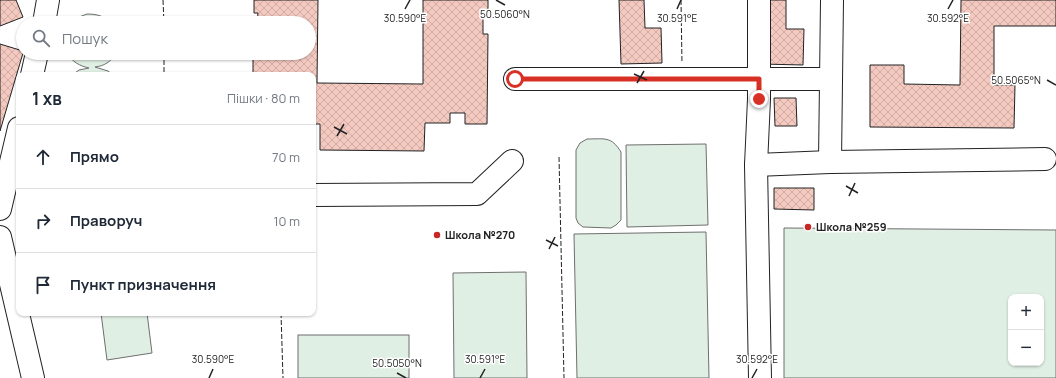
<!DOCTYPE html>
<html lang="uk">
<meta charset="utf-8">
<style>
body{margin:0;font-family:Manrope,sans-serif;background:#f2f2f3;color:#1f2937}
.controls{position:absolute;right:12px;bottom:12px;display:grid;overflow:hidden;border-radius:8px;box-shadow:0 1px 3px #0004}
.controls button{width:36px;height:36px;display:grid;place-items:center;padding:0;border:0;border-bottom:1px solid #e0e1e3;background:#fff;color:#1f2937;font:20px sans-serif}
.stop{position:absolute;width:12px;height:12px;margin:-9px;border:3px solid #d93025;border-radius:50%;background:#fff}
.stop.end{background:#d93025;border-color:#fff;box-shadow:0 1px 4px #0008}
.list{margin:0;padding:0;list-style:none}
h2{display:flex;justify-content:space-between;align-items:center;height:52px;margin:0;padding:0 16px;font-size:17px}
h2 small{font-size:13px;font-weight:400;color:#747a83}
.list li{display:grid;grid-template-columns:26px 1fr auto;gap:12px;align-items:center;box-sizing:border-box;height:64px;padding:0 16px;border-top:1px solid #e0e1e3}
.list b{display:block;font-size:15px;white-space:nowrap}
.list em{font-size:13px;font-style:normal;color:#747a83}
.icon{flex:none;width:22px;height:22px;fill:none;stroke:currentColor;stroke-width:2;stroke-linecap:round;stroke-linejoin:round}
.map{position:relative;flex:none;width:1056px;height:378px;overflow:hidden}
.search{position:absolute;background:#fff;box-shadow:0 1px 3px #0004;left:16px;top:16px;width:300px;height:44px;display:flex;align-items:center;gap:10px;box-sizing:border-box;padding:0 14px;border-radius:22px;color:#747a83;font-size:15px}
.panel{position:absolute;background:#fff;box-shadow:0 1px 3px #0004;left:16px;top:72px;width:300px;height:244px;border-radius:8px}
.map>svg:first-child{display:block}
.green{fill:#e0efe3;stroke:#6f6f6f;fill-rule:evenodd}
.building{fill:url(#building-cross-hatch);stroke:#222}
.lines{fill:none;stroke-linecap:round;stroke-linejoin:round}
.minor-casing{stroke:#222;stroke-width:24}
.minor{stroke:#fff;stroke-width:22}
.fence{stroke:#222;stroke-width:1;stroke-dasharray:5 2;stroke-linecap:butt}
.route{stroke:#d93025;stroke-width:5}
.ticks{fill:none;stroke:#222;stroke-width:1.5}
.poi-dot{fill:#c62828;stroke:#fff;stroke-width:1.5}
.labels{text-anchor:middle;stroke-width:3;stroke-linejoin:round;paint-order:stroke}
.poi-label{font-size:11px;font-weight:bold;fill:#222;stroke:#fff;text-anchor:start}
.ticks-label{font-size:10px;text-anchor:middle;fill:#222;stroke:#fff;stroke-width:3;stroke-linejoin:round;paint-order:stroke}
</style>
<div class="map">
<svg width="1056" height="378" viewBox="0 0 1056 378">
<defs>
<pattern id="building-cross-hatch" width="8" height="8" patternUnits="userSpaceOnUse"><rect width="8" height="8" fill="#f3c9c0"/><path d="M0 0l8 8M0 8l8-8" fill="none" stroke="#d0aca5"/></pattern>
</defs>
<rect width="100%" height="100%" fill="#fff"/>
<g class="green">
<path d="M87 14C97 14 104 16 112 23H71L79 17Z"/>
<path d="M67 53H116C111 62 104 66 95 67L108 71 113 75H72L79 70 89 68C80 66 72 62 67 53Z"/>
<path d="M587 139C605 139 611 136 621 152V220L616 225 611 228 583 227 578 223 576 218V150L580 143Z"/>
<path d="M706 144 708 225 627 227 626 145Z"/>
<path d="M784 228 1056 230V378H784ZM1011 297H1041V363H1011Z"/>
<path d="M706 232 709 378H577L574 234Z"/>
<path d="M526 272 527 378H454L453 273Z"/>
<path d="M101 313H147L152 353 107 360Z"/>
<rect x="298" y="335" width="111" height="43"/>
</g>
<g class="building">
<path d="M0 0H16L23 17 0 26Z"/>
<path d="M254 0H318L317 83 423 84V0H488V13H483V34H488L487 124H465V113H450V123H425L424 151 320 150V124H313V75H253V53H309V23H257L258 13H254Z"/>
<path d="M619 0H644L645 28H661L662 63 621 64Z"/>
<path d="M762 0H786V29H804L803 65 761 64Z"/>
<path d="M961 0H1056V26H994V85H1015L1014 128 870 127V65H904V84L960 85Z"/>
<path d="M0 44 23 51V53L0 131Z"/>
<path d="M774 98H796L797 126H775Z"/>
<path d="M774 188H814V210L774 209Z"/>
</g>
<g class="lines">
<defs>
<g id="minor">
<path d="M759 0V99L756 165 760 378"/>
<path d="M44 23 48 0"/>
<path d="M32 75 37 53"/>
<path d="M515 79H831"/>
<path d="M830 162 832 0"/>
<path d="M756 165 830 162 1045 159"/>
<path d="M313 195 477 194 512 161"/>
<path d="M0 209 19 128"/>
<path d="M0 237 33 378"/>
</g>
</defs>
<use href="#minor" class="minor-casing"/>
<use href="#minor" class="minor"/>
<g class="fence">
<path d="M163 0 164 23"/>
<path d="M681 0 682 63"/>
<path d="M164 53V75"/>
<path d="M559 157 564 378"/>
<path d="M281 313 283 378"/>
</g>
</g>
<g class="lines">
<path class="route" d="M515 79H759V99"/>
</g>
<path class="ticks" d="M496 0 505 5M405 9 410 0M677 9 681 0M948 9 953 0M634 74 647 80M1047 80 1056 85M637 83 644 71M334 127 347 134M337 136 344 124M846 186 858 193M849 196 855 183M546 240 558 246M549 249 555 237M397 373 406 378M209 378 213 369M480 378 485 369M752 378 757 369"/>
<g class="poi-dot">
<circle cx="808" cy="227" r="4"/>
<circle cx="437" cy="235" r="4"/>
</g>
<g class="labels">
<g class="poi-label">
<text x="816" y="231">Школа №259</text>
<text x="445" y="239">Школа №270</text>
</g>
</g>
<g class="ticks-label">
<text x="505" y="18">50.5060°N</text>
<text x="405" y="22">30.590°E</text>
<text x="677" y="22">30.591°E</text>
<text x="948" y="22">30.592°E</text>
<text x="1016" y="84">50.5065°N</text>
<text x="213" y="363">30.590°E</text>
<text x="485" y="363">30.591°E</text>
<text x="757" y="363">30.592°E</text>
<text x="397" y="367">50.5050°N</text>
</g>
</svg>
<div class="controls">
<button>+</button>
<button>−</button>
</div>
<div class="stop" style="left:515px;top:79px"></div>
<div class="stop end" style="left:759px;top:99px"></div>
<div class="search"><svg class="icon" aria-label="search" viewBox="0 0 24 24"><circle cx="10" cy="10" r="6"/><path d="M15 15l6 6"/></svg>Пошук</div>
<section class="panel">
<h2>1 хв<small>Пішки · 80 m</small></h2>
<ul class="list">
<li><svg class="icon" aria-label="ahead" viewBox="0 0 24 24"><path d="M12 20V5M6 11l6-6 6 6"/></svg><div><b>Прямо</b></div><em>70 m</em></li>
<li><svg class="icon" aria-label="right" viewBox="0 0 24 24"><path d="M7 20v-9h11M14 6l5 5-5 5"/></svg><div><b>Праворуч</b></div><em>10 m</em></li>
<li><svg class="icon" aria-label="arrive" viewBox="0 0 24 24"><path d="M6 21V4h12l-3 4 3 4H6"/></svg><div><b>Пункт призначення</b></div></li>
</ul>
</section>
</div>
